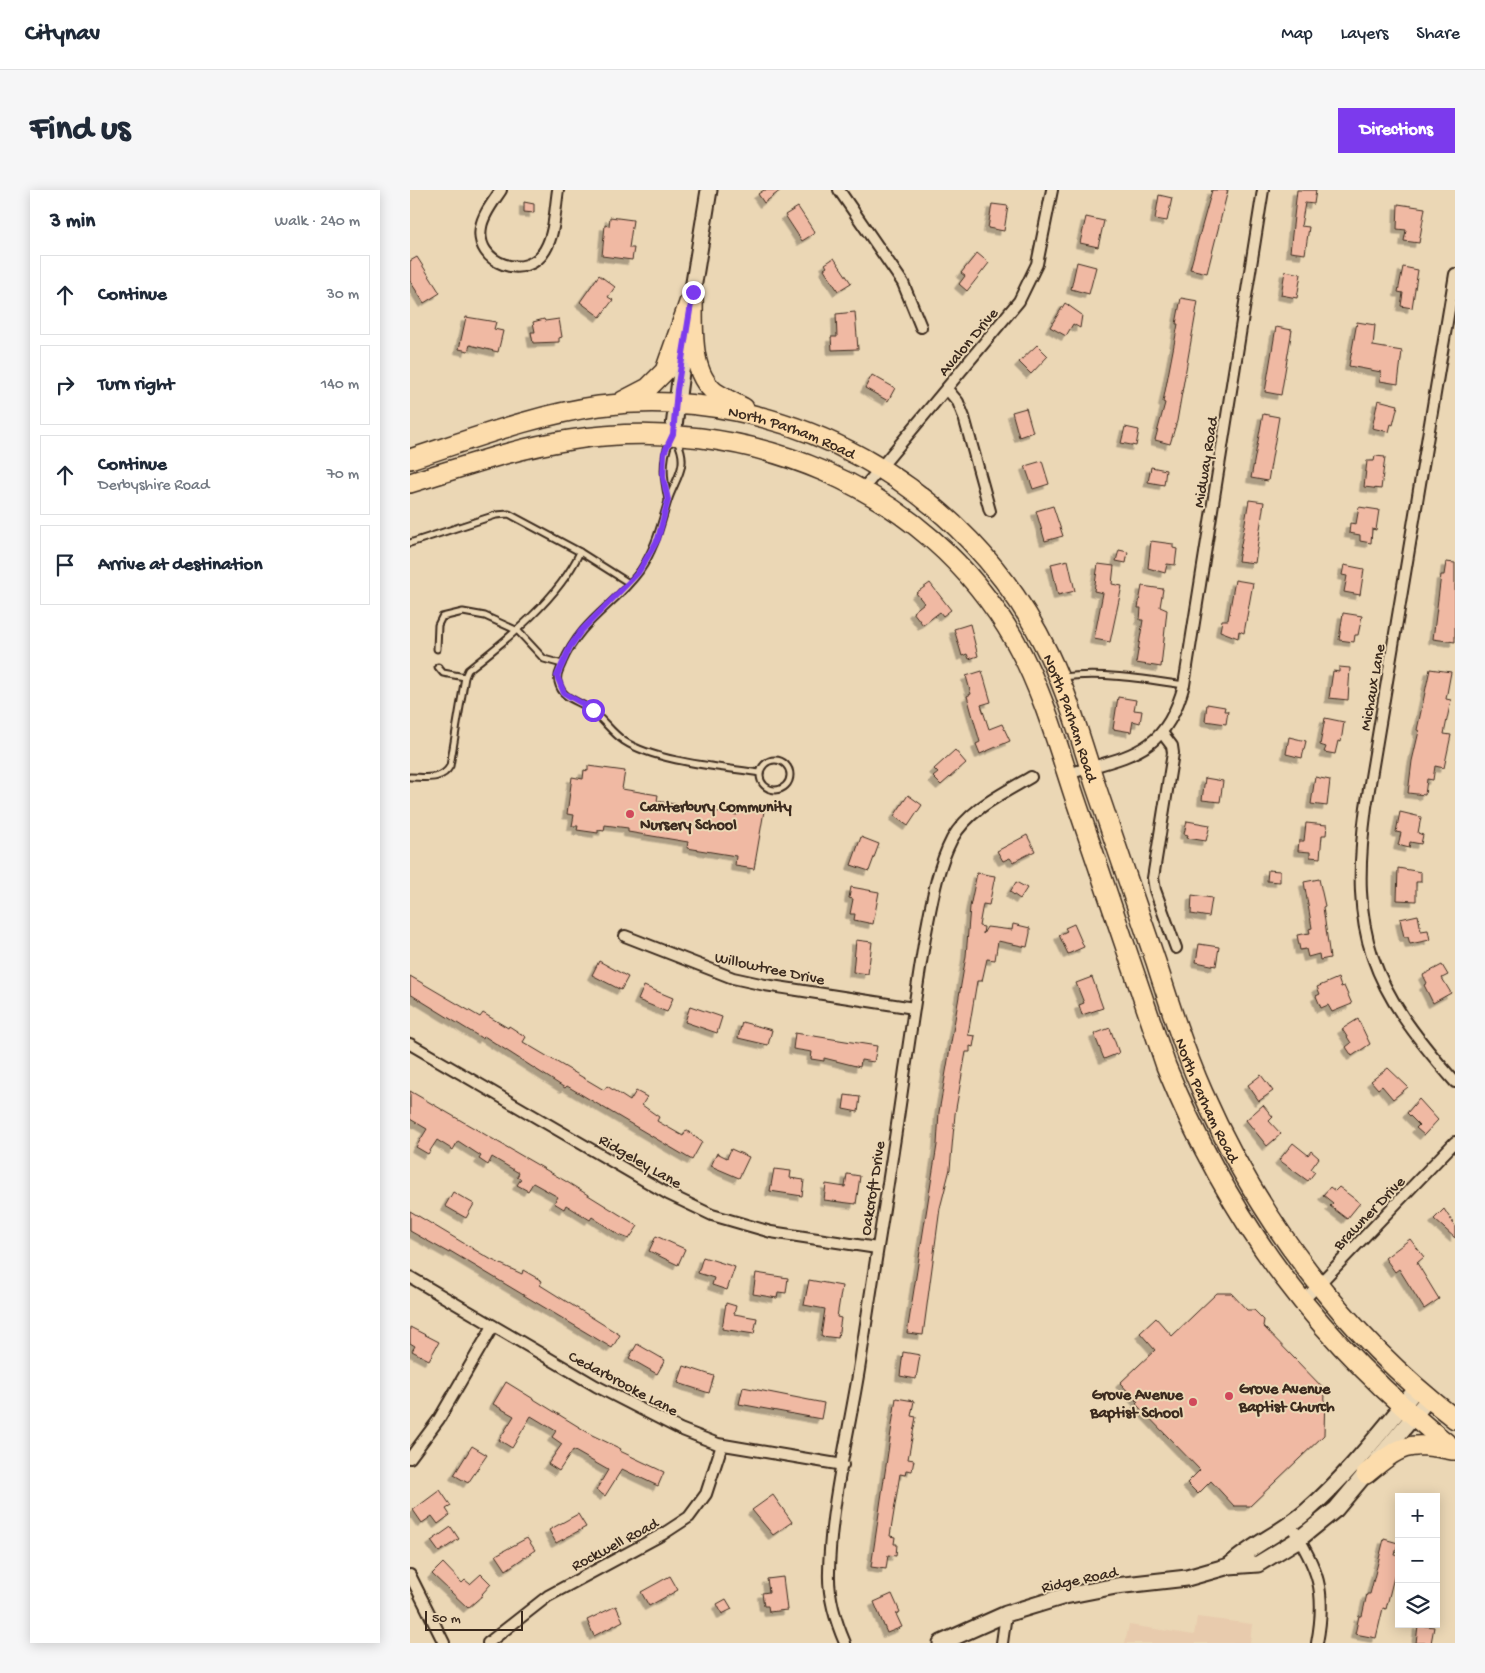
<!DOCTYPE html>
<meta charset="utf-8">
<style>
body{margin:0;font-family:"Gochi Hand",sans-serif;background:#f6f6f7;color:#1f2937}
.controls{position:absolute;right:15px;bottom:15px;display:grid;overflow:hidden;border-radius:0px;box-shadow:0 2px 12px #0003}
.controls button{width:45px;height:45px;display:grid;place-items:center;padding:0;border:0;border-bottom:1px solid #e0e1e3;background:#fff;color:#1f2937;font:25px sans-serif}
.scale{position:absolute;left:15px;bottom:12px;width:98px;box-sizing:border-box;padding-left:5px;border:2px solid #3b2a1e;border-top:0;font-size:14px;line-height:18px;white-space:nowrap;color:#3b2a1e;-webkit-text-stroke:4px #ebd7b5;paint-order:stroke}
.stop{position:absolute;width:15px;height:15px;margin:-11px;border:4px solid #7c3aed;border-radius:50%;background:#fff}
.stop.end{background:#7c3aed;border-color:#fff;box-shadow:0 1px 5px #0008}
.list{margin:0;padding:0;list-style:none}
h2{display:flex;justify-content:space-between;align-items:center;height:65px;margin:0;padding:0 20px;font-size:21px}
h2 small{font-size:16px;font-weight:400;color:#747a83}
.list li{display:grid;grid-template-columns:32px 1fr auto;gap:15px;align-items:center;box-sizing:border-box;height:80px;margin:0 10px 10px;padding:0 10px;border:1px solid #e0e1e3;border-radius:0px}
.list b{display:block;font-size:19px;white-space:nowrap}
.list p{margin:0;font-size:16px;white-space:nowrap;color:#747a83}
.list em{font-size:16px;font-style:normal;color:#747a83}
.icon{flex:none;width:28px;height:28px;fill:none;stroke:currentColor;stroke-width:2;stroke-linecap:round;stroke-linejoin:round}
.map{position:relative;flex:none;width:1045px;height:1453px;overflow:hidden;border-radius:0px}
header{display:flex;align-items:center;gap:30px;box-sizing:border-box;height:70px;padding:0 25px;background:#fff;border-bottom:1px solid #e0e1e3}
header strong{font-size:24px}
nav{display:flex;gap:28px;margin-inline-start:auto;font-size:18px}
.intro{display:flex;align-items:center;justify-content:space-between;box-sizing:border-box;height:120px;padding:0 30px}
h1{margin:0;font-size:35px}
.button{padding:12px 22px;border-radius:0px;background:#7c3aed;color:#fff;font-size:18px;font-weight:700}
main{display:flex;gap:30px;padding:0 30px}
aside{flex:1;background:#fff;border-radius:0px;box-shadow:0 2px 12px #0003}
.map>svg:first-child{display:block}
.built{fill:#e8cbad}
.building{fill:#f0b9a3;stroke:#3b2a1e;filter:url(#shadow)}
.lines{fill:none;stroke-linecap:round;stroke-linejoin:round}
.lane-casing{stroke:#3b2a1e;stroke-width:9}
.street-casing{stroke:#3b2a1e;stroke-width:14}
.secondary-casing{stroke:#3b2a1e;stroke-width:19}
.highway-casing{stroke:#3b2a1e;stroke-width:22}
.lane{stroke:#ebd7b5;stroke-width:5}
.street{stroke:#ebd7b5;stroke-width:10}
.secondary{stroke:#ebd7b5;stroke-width:15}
.highway{stroke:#fcdcac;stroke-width:19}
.route{stroke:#7c3aed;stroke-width:6}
.poi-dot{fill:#d1495b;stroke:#ebd7b5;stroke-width:2}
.labels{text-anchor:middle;stroke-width:4;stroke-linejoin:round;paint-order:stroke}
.street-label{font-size:16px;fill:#3b2a1e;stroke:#ebd7b5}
.poi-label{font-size:16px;font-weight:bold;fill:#3b2a1e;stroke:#ebd7b5;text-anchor:start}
</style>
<header>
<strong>Citynav</strong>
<nav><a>Map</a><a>Layers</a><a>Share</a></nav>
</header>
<div class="intro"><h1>Find us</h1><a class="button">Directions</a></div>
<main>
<aside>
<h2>3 min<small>Walk · 240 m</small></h2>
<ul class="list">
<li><svg class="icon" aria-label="ahead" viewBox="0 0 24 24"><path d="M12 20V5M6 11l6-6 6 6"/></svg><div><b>Continue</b></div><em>30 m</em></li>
<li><svg class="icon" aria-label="right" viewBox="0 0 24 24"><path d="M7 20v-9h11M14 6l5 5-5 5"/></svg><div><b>Turn right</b></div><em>140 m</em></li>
<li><svg class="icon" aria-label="ahead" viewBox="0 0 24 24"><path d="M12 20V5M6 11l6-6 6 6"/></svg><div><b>Continue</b><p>Derbyshire Road</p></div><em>70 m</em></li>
<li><svg class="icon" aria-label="arrive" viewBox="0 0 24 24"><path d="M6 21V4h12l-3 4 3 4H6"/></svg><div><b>Arrive at destination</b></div></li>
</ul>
</aside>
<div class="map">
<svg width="1045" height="1453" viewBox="0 0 1045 1453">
<defs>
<filter id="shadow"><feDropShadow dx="-4.5" dy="4.5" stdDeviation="0" flood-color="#0004"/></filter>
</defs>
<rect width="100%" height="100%" fill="#ebd7b5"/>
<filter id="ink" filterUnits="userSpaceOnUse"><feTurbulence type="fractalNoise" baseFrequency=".02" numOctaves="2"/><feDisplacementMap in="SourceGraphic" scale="10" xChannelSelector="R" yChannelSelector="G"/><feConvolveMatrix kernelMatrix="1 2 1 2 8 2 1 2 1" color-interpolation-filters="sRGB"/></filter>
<g filter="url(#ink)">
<path class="built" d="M787 1427 842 1434 840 1453H715L719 1435 784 1445Z"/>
<g class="building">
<path d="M354 0H371L354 13 348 4Z"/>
<path d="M802 0H818L797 83 780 79Z"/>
<path d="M887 0H906L904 14 895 13 891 36 899 37 895 64 880 62Z"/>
<path d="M749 5 762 8 757 31 745 29Z"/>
<path d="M114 12 124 14V23L114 22Z"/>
<path d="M582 14 598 16 594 41 578 38Z"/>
<path d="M988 14 1015 18 1009 53 994 51 996 40 987 39Z"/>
<path d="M388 17 405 43 392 51 375 25Z"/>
<path d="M200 27 223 30 219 58H224L222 70 192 66 195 35 199 36Z"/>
<path d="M676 27 694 31 688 57 670 53Z"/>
<path d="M567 63 579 73 557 101 549 94 555 86 551 83Z"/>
<path d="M7 67 30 103 14 113 0 91V71Z"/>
<path d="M424 68 441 93 428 101 414 79 417 77 415 74Z"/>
<path d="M667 72 686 77 679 104 661 99Z"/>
<path d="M993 77 1008 80 1002 118 991 116 993 103 988 102Z"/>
<path d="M875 81 891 84 887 108 871 105Z"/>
<path d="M189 85 205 97 198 107 203 110 190 127 170 112Z"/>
<path d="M771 108 788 111 767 231 760 254 745 250 755 213 753 212 768 134H766Z"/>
<path d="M655 113 672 125 670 138 663 134 656 146 640 137Z"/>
<path d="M445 122 448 159 422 160 421 147H427L426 124Z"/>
<path d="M56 127 86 132 84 139 93 141 88 162 60 155 58 161 49 159Z"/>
<path d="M134 129 135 131 149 129 152 147 149 148V152L123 153 121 142H125L123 132Z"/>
<path d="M947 132 965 135 963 156 992 161 988 194 970 191 971 182 939 176Z"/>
<path d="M866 137 882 140 871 205 855 202Z"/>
<path d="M627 155 638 166 621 184 609 172Z"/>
<path d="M462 185 485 198 478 211 455 198Z"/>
<path d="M968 210 988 215 983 235 981 234 979 242 962 238Z"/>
<path d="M616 218 623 242 609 247 602 222Z"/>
<path d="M853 224 869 227 858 291 841 288Z"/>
<path d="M715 237 729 240 726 256 711 253Z"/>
<path d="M965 266 975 267 971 299 954 297 957 271H964Z"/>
<path d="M632 271 639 294 623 299 615 276Z"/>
<path d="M741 277 756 280 754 295 738 292Z"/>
<path d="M839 310 854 312 845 373 828 371Z"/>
<path d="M643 316 653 346 635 351 626 321Z"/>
<path d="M949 317 969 320 966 340 962 339 961 353 950 351V345L939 343 940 333 946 334Z"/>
<path d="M741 351 763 354V358L767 359 765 375 757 374 755 383 738 378Z"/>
<path d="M709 360 718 362 716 373 706 371Z"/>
<path d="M658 370 665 401 648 405 641 374Z"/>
<path d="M1036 372 1045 373V452L1023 449 1031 385H1034Z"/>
<path d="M688 374 704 376 702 394 712 396 700 452 684 449 693 403 684 401Z"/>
<path d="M934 375 954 379 950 405 934 402 937 386 932 385Z"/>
<path d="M825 390 843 393 834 443 829 441 828 448 810 441 812 430H818Z"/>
<path d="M520 393 541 420 533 426 530 422 513 435 503 422 514 413 506 403Z"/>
<path d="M732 396 753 399 750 417 757 420 751 477 726 473 733 430H730L731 418H728Z"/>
<path d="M933 423 952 426 948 445H945L944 452 929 450Z"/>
<path d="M560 434 568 466 559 469 557 464 552 466 544 439Z"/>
<path d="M929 477 940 478 938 510 919 508 923 481 929 482Z"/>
<path d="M1020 479 1041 482 1036 509 1041 510 1034 544 1041 545 1034 578 1025 576 1023 590 1017 589 1015 605 998 603 1002 571 1009 541 1007 540Z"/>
<path d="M572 481 581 512 571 515 579 539 592 534 600 551 570 564 566 554 570 552 557 506 561 504 556 486Z"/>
<path d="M708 507 726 510 724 520 732 521 730 533 723 531 721 542 703 539Z"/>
<path d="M797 514 815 517 814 521H818L816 534 795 531Z"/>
<path d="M915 528 934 532 931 552 928 551 925 564 914 562 916 557 910 555Z"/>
<path d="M879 547 896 551 892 568 876 564Z"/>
<path d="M545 560 556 573 531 595 523 587 528 583 524 579Z"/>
<path d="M178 576 215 581 212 599 248 605 247 611 327 625 329 617 354 621 344 679 325 676 326 666 277 658 278 652 218 642V638L195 635 194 641 188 640V643L167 640 168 636H162L164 625 157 624 162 587 173 589 174 580 178 581Z"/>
<path d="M905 587 920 590 917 616 901 614Z"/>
<path d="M795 588 813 591 810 612 792 610Z"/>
<path d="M498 605 512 615 498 636 484 626Z"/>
<path d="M990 622 1011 627 1008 643 1013 645 1011 654 1000 652 999 658 988 655 991 643 986 642Z"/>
<path d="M777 631 800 635 796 651 777 648 778 645 774 644Z"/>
<path d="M896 633 917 635 916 645H912L910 668 900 667V662L888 661 889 651H894Z"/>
<path d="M617 645 625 661 603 672 600 668 593 671 587 661Z"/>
<path d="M451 647 469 654 459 681 441 675Z"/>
<path d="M988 678 1011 682V692H1006V711L987 710Z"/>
<path d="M858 680 870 681V692L857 691Z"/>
<path d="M567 683 585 686 579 715 573 714 569 736 574 737 573 744 577 737 602 740 603 734 620 738V743L617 757 588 751 585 770 577 769 572 791H567L558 845 565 846 563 857 560 856V862H556L545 924 540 979 530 1018 513 1145 497 1143 527 955 529 922 556 766 560 717Z"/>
<path d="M909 689 915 716 913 717 920 768 910 770 909 764 898 767 896 759 890 760 887 745 900 743 899 739 902 738 894 692Z"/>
<path d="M606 692 617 698 610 709 600 702Z"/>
<path d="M441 697 469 702 463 734 444 730 445 724H440L443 709 439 708Z"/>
<path d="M782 705 802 708 799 727 781 724Z"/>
<path d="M1008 725 1011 741 1018 740 1020 750 1000 754 998 747H994L990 729Z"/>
<path d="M664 734 674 757 658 764 649 745 657 741 655 738Z"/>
<path d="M446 750 462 752 458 784 443 782Z"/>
<path d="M789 754 809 757 806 776 786 772Z"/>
<path d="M189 771 218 787 211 800 182 785Z"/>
<path d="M1032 775 1038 785 1032 788 1041 803 1023 813 1014 795 1017 793 1013 785Z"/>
<path d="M0 786 70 827 73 823 98 838 99 836 116 847 113 852 194 900 197 896 220 911 226 901 237 907 232 915 249 927 247 931 273 946 276 940 292 952 282 970 157 896 155 898 74 846 73 849 0 804Z"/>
<path d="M682 787 693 818 672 825 669 815 674 813 666 793Z"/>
<path d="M928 788 931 797 934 796 942 814 922 822 918 815 911 818 906 806 910 804 907 797Z"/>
<path d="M234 796 263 808 257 822 228 810Z"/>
<path d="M280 816 312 827 307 843 275 832Z"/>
<path d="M948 829 960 854 942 866 936 857 941 853 932 839Z"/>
<path d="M332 832 362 840 358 855 328 848Z"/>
<path d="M700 838 709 863 694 869 684 844Z"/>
<path d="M385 843 467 856 464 872 451 870 450 877 414 868V871L401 869 402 862 383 859Z"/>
<path d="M978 878 998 897 983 909 972 896 968 899 961 891Z"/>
<path d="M851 885 863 901 849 911 838 895Z"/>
<path d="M0 901 157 992 228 1036 219 1049 209 1045 182 1027 180 1030 156 1015 154 1019 144 1013 148 1007 123 993 118 1001 107 995 111 989 107 987 109 983 82 967 78 975 69 969 71 966 48 951 43 960 27 950 18 964 6 957 17 939 0 929Z"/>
<path d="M435 905 450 907 448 922 433 919Z"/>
<path d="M1009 909 1028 930 1014 945 1006 938 1009 935 997 923Z"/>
<path d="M853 915 863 927 859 931 871 944 857 956 836 930Z"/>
<path d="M883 953 898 965 901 961 909 968 901 979 905 982 898 991 869 970Z"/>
<path d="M321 959 339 967 329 988 301 976 307 963 317 968Z"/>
<path d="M364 979 381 981 380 988 394 990 392 1006 360 1001Z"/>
<path d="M437 984 450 986 446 1014 414 1010 416 994 435 997Z"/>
<path d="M920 997 925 1001 929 997 950 1013 937 1029 920 1016 923 1013 913 1005Z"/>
<path d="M43 1002 64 1014 56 1028 35 1016Z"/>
<path d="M1034 1019 1045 1036V1048L1024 1029Z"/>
<path d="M0 1021 80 1069 112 1084 113 1080 132 1091 130 1095 210 1145 202 1158 40 1061 39 1063 0 1041Z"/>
<path d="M246 1046 275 1059 268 1075 239 1061Z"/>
<path d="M1000 1049 1014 1067 1007 1073 1029 1109 1014 1119 989 1079 985 1082 975 1068Z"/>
<path d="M293 1067 325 1077 317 1100 302 1095 304 1088 288 1083Z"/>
<path d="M346 1083 378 1088 376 1103 368 1102 367 1108 343 1104Z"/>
<path d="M399 1090 432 1096 427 1127 431 1128 428 1148 411 1146 415 1119 394 1115Z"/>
<path d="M807 1103H821L837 1120H844L854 1130 853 1136 915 1200 914 1245 840 1316H824L801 1291 788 1304 777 1293 790 1280 726 1214 728 1212 710 1193 745 1160 730 1143 746 1128 762 1146Z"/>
<path d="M316 1113 326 1116 324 1124 347 1128 344 1144 312 1139Z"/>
<path d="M0 1137 29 1152 19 1170 2 1161 5 1156 0 1153Z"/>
<path d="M227 1154 255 1170 247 1184 219 1168Z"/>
<path d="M493 1162 510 1165 506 1189 490 1186Z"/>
<path d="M274 1176 304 1186 299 1203 268 1193Z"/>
<path d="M96 1192 182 1245 211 1259 210 1261 254 1282 248 1296 212 1279 195 1306 186 1300 198 1280 163 1260 149 1281 138 1274 152 1254 142 1247 146 1241 121 1226 102 1258 89 1250 104 1226 83 1214Z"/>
<path d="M333 1197 414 1213 411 1229 329 1214Z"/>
<path d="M486 1208 504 1211 501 1226 506 1227 498 1269 504 1270 502 1281 496 1280 495 1285 490 1284 480 1346 485 1347 484 1354H487L486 1366 478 1365 476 1379 461 1377Z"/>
<path d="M62 1256 77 1265 58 1293 44 1285Z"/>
<path d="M30 1300 41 1316 36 1319 40 1325 28 1334 22 1326 12 1333 3 1320Z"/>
<path d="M363 1305 382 1332 363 1345 342 1320Z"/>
<path d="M168 1324 176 1337 146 1353 139 1340Z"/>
<path d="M41 1337 49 1349 29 1362 21 1351Z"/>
<path d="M117 1348 125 1360 96 1380 86 1365Z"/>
<path d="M974 1349 988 1353 985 1365 989 1366V1384L985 1383 976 1419 973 1418 966 1448 945 1444 949 1426H952L957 1404H960Z"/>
<path d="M33 1373 52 1393 55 1390 60 1394 71 1384 81 1394 72 1404 73 1405 58 1418 22 1384Z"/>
<path d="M260 1386 268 1400 239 1416 231 1402Z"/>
<path d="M373 1387 377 1420 359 1422 358 1416H354L352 1403 359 1402 357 1389Z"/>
<path d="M482 1404 490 1422 486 1424 492 1437 477 1443 464 1412Z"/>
<path d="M316 1409 322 1419 312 1424 307 1414Z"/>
<path d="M206 1416 213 1431 184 1446 177 1430Z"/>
<path d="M1008 1435 1024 1437 1021 1453H1006Z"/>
</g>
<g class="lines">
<defs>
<g id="lane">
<path d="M267 251C280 276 265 289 258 311 250 337 245 359 230 381 204 417 172 428 152 474 150 480 146 485 148 492 152 510 169 510 181 520 193 529 202 543 214 551 246 572 312 577 350 583"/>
<path d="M258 310C254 290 251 271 260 251"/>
<path d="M0 353 86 325 99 324 170 362 219 393"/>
<path d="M27 459 28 435 32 427 53 422 75 426 108 441 134 469 152 474"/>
<path d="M28 477 33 483 55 487"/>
<path d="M652 487C693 482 734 489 774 495"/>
<circle cx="365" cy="585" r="15"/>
<path d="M0 587C15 587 32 591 40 576L55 487 58 480C98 449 149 408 170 362"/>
</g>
<g id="street">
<path d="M91 0C84 11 73 24 71 37 64 74 117 92 135 60 145 43 145 19 148 0"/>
<path d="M429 0 493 93 511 137"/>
<path d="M1045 84 956 617C939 745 961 797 1045 892"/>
<path d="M537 199 548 212 554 227 580 321"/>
<path d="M452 300 609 111 627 74 642 0"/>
<path d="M753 544 762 556 763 563 743 688 745 700 766 758"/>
<path d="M658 584C720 565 755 565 774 495L853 0"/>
<path d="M215 746 323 788 355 795 504 818"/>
<path d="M0 854 258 1004 302 1025 361 1042 467 1058"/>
<path d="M0 1087 186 1196 270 1239 308 1254 433 1275"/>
<path d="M892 1112 1045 952"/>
<path d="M0 1268 29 1229 83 1136"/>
<path d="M880 1334C908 1378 917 1401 907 1453"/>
<path d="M0 1385 34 1453"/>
<path d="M78 1453 138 1406 253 1344 279 1327 296 1304 312 1255"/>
<path d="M435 1453C425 1430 418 1407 419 1382 420 1313 441 1235 451 1167 465 1071 482 975 495 879 502 834 508 788 516 742 522 711 527 678 542 649 559 619 592 604 621 587"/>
<path d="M592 1453 596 1424"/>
</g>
<g id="secondary">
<path d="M281 111 299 0"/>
<path d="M263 244 277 136"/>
<path d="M819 1376C843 1354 872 1343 897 1321 938 1285 972 1240 1007 1198"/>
<path d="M531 1453 596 1424 655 1406 706 1396 777 1388 819 1376 848 1374 889 1349 926 1319 1019 1208"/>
</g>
<g id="highway">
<path d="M283 102C284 134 278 182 306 203 315 209 325 213 334 218"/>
<path d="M213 211 238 198 255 181 279 113"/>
<path id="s1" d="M0 269C62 249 124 225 189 216 373 192 558 296 638 463 658 505 671 550 685 594 705 653 725 712 746 772 760 816 774 860 793 903 849 1030 935 1144 1045 1229"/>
<path d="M0 293C53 277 105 258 160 250 334 223 516 294 605 451 633 501 648 557 666 611 696 699 726 788 756 876 821 1035 910 1154 1045 1260"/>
<path d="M956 1284C991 1255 997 1251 1042 1260"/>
</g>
</defs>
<use href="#lane" class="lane-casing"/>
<use href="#street" class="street-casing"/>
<use href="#secondary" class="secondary-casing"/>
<use href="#highway" class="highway-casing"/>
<use href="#lane" class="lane"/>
<use href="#street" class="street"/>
<use href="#secondary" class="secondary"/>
<use href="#highway" class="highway"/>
</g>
</g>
<g class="lines" filter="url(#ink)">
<path class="route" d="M183 520 154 503 147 486 160 457 171 441 228 383 248 349 258 310 253 287 254 263 263 244 267 200 283 102"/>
</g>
<g class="poi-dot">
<circle cx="220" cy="624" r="5"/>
<circle cx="819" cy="1206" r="5"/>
<circle cx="783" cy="1212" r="5"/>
</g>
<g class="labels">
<g class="street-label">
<text transform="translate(557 151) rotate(-50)" y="6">Avalon Drive</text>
<text dy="6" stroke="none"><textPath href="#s1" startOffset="394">North Parham Road</textPath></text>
<text transform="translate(794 272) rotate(-81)" y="6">Midway Road</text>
<text transform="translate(961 497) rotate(-80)" y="6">Michaux Lane</text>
<text dy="6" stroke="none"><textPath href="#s1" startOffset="812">North Parham Road</textPath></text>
<text transform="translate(360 777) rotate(12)" y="6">Willowtree Drive</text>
<text dy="6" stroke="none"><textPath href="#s1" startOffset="1218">North Parham Road</textPath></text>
<text transform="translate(231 970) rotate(30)" y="6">Ridgeley Lane</text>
<text transform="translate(461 998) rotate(-81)" y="6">Oakcroft Drive</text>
<text transform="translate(958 1022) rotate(-46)" y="6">Brawner Drive</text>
<text transform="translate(214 1192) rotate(28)" y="6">Cedarbrooke Lane</text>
<text transform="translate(204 1353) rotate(-28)" y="6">Rockwell Road</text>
<text transform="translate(669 1388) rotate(-12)" y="6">Ridge Road</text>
</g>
<g class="poi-label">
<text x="230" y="621">Canterbury Community<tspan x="230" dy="18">Nursery School</tspan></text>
<text x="829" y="1203">Grove Avenue<tspan x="829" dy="18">Baptist Church</tspan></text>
<text x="773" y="1209" text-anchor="end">Grove Avenue<tspan x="773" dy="18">Baptist School</tspan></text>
</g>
</g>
</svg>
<div class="controls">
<button>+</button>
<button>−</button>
<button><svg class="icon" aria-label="layers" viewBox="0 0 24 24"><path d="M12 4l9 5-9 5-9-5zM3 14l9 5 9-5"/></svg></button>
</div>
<div class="scale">50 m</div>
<div class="stop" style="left:183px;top:520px"></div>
<div class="stop end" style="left:283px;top:102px"></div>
</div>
</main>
